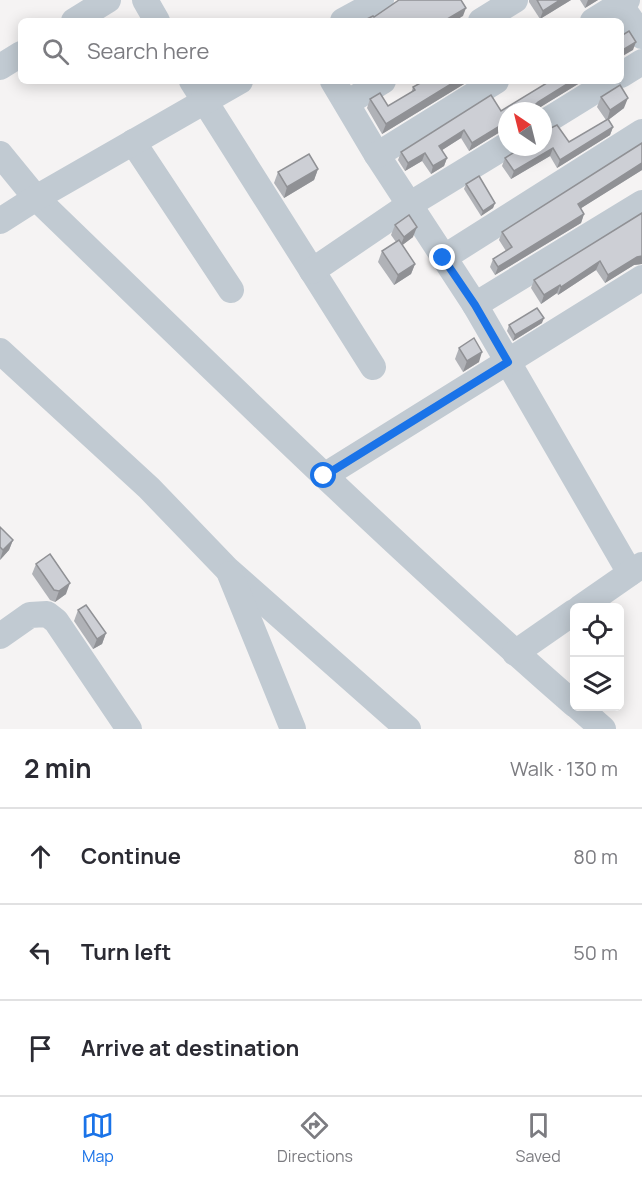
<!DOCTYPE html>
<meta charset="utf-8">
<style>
body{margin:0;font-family:Manrope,sans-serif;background:#f2f2f3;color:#2b2b33}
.controls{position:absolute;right:18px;bottom:18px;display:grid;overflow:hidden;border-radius:9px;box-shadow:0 3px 15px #0003}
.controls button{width:54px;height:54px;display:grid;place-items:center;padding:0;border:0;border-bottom:2px solid #e1e1e2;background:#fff;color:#2b2b33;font:30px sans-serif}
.compass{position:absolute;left:498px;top:102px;width:54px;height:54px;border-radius:50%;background:#fff;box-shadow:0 3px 15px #0003;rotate:325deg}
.stop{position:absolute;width:18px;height:18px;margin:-14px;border:4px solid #1a73e8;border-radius:50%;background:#fff}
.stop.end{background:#1a73e8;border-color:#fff;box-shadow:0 2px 6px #0008}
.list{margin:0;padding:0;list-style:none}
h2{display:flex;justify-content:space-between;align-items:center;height:78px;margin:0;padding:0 24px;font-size:26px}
h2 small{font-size:20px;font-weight:400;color:#7c7c81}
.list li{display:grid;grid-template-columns:39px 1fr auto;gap:18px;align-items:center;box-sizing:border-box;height:96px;padding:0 24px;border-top:2px solid #e1e1e2}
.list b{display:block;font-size:22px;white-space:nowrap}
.list em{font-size:20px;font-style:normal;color:#7c7c81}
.icon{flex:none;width:33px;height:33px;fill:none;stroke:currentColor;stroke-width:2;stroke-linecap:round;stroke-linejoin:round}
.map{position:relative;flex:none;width:642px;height:729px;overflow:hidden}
.search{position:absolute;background:#fff;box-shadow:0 3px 15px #0003;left:18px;right:18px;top:18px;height:66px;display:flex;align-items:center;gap:15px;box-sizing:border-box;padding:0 21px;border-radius:9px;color:#7c7c81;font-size:22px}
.sheet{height:366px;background:#fff}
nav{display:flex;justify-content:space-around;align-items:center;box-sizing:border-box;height:84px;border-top:2px solid #e1e1e2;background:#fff;font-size:16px;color:#7c7c81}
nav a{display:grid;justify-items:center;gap:3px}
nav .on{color:#1a73e8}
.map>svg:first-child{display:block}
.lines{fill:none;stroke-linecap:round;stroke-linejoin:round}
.minor{stroke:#c1cad2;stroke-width:26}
.wall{fill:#b0b2b7}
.shaded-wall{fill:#909195}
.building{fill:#cdcfd5;stroke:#909195;stroke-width:1.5}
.route{stroke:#1a73e8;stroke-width:8}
</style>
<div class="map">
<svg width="642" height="729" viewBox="0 0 642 729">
<rect width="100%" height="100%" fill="#f5f3f3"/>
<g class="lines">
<g class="minor">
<path d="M145 0 157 21"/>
<path d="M617 0 642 36"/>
<path d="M74 21 108 0"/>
<path d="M343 21 381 0"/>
<path d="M481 21 515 0"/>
<path d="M593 21 627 0"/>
<path d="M0 67 21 54"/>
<path d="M621 75 642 62"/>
<path d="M192 81 373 367"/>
<path d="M333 81 377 155 475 305 630 573"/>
<path d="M347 103 383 81"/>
<path d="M543 123 611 81"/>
<path d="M133 142 231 290"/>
<path d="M0 154 36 198C213 369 389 542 574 704"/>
<path d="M377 155 496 81"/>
<path d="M0 221 36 198 240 81"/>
<path d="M443 258 642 132"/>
<path d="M312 271 409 205 507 145"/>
<path d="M475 305 642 203"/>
<path d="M0 351 149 488 227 569 408 729"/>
<path d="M324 476 642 278"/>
<path d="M230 574 293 729"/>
<path d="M580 608 642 565"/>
<path d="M0 636 30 615 47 614 56 621 129 729"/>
<path d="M515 653 574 612"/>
<path d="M577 706 603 729"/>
</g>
</g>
<g class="wall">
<path d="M529 0H571L540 19 529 2Z"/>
<path d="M580 0H598L585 8Z"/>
<path d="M430 81H469L382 134 367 108 370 99 388 106 411 93 413 87Z"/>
<path d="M550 81H583L534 111H507L500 132 469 151 461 138 442 150 447 158 444 166 431 174 422 161 405 171 398 160 401 152 501 111Z"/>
<path d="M601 97 624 108 608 120 613 127 610 135 557 168 550 156 511 179 502 166 505 158 518 150 569 142 606 120 597 107Z"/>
<path d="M642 143V170L581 208 584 214 581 223 495 275 490 267 493 259 506 251 499 240 502 232Z"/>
<path d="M318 169 314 180 284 198 274 183 278 172Z"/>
<path d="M466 184 495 203 493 208 481 216 464 189Z"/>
<path d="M642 213V264L634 265 605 283 596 270 558 295 557 293 541 304 531 288 534 280Z"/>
<path d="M395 225 413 237 402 245 415 264 411 274 394 285 378 262 382 251 396 242 391 235Z"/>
<path d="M542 323 513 341 507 331 509 325Z"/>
<path d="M459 348 479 362 463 372 455 359Z"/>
<path d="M0 527 13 540 9 550 0 560Z"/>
<path d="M36 564 66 594 55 602 50 600 32 574Z"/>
<path d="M78 610 106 633 102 644 93 649 74 621Z"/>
</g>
<g class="shaded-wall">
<path d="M560 0H571L540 19 543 11Z"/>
<path d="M588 0H598L585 8Z"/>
<path d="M466 8 463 16 455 21H444Z"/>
<path d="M636 42 633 50 621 57V51Z"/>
<path d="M456 81H469L382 134 386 124Z"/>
<path d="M572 81H583L534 111H532L533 107 538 102Z"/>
<path d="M628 98 624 108 607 121 610 110Z"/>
<path d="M507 123V130L500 132 469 151 472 143 503 124Z"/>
<path d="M613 127 610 135 557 168 560 160Z"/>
<path d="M464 130 461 138 436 154 439 146Z"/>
<path d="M553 148 550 156 511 179 514 171Z"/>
<path d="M425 153 422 161 405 171 408 163Z"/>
<path d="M447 158 444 166 431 174 433 166Z"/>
<path d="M642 163V170L575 212 578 204Z"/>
<path d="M318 169 314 180 284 198 287 187Z"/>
<path d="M495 203 493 208 481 216 483 211Z"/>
<path d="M584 214 581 223 495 275 498 267Z"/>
<path d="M417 227 413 237 400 247 404 237Z"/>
<path d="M642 256V264L634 265 605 283 608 275 637 257Z"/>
<path d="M600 261 596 270 558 295 561 287Z"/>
<path d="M415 264 411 274 394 285 398 275Z"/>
<path d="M560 285 557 293 541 304 544 295Z"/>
<path d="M544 318 542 323 513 341 515 335Z"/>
<path d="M482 352 479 362 463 372 467 361Z"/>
<path d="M13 540 9 550 0 560 3 550Z"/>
<path d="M70 583 66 594 55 602 59 591Z"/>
<path d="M106 633 102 644 93 649 97 639Z"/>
</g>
<g class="building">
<path d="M399 0H461L466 8 444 21H363L373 16 374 17Z"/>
<path d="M537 0H560L543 11Z"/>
<path d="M629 31 636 42 621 51V36Z"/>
<path d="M424 81H426L427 83 430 81H456L386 124 370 99 380 93 388 106 415 90 413 87Z"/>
<path d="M550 81H572L538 102 533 107 532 111H507V123L503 124 472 143 464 130 439 146 447 158 433 166 425 153 408 163 401 152 491 95 501 111Z"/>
<path d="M620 85 628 98 610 110 601 97Z"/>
<path d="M608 119 613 127 560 160 553 148 514 171 505 158 518 150 520 147H543V129L547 130 557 125 569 142Z"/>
<path d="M642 143V163L578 204 584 214 498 267 493 259 512 247 502 232Z"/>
<path d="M309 154 318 169 287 187 278 172Z"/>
<path d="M479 176 495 203 483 211 466 184Z"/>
<path d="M642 213V256L637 257 608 275 600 261 561 287 560 285 544 295 534 280Z"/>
<path d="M409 215 417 227 404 237 395 225Z"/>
<path d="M399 240 415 264 398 275 382 251Z"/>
<path d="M537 308 544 318 515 335 509 325Z"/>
<path d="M474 338 482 352 467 361 459 348Z"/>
<path d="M0 527 13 540 3 550 0 547Z"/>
<path d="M50 554 70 583 59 591 54 590 36 564Z"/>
<path d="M86 605 106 633 97 639 78 610Z"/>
</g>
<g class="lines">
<path class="route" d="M324 476 508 362 475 305 443 258"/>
</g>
</svg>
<div class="controls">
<button><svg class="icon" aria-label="locate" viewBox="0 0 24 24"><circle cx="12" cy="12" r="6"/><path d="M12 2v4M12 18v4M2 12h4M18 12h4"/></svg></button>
<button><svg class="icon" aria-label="layers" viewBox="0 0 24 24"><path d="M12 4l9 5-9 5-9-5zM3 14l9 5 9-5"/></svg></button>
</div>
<svg class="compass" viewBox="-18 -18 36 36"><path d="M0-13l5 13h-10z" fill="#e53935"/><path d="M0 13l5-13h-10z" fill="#7c7c81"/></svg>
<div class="stop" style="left:324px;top:476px"></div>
<div class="stop end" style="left:443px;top:258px"></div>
<div class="search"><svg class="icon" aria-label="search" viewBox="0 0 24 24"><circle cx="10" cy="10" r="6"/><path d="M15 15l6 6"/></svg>Search here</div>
</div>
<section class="sheet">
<h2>2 min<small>Walk · 130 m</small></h2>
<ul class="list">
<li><svg class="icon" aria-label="ahead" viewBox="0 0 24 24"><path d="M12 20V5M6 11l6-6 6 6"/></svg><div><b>Continue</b></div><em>80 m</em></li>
<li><svg class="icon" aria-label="left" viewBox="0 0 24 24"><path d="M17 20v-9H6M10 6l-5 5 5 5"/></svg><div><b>Turn left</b></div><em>50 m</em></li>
<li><svg class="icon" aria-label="arrive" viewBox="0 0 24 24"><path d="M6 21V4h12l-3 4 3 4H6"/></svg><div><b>Arrive at destination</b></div></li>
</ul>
</section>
<nav>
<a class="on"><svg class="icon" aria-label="map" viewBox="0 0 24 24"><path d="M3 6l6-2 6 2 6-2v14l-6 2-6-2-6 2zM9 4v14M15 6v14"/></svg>Map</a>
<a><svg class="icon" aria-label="directions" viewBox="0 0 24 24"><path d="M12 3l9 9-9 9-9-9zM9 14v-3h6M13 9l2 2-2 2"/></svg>Directions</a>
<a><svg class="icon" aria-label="saved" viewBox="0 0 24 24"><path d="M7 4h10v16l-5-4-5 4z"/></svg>Saved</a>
</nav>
